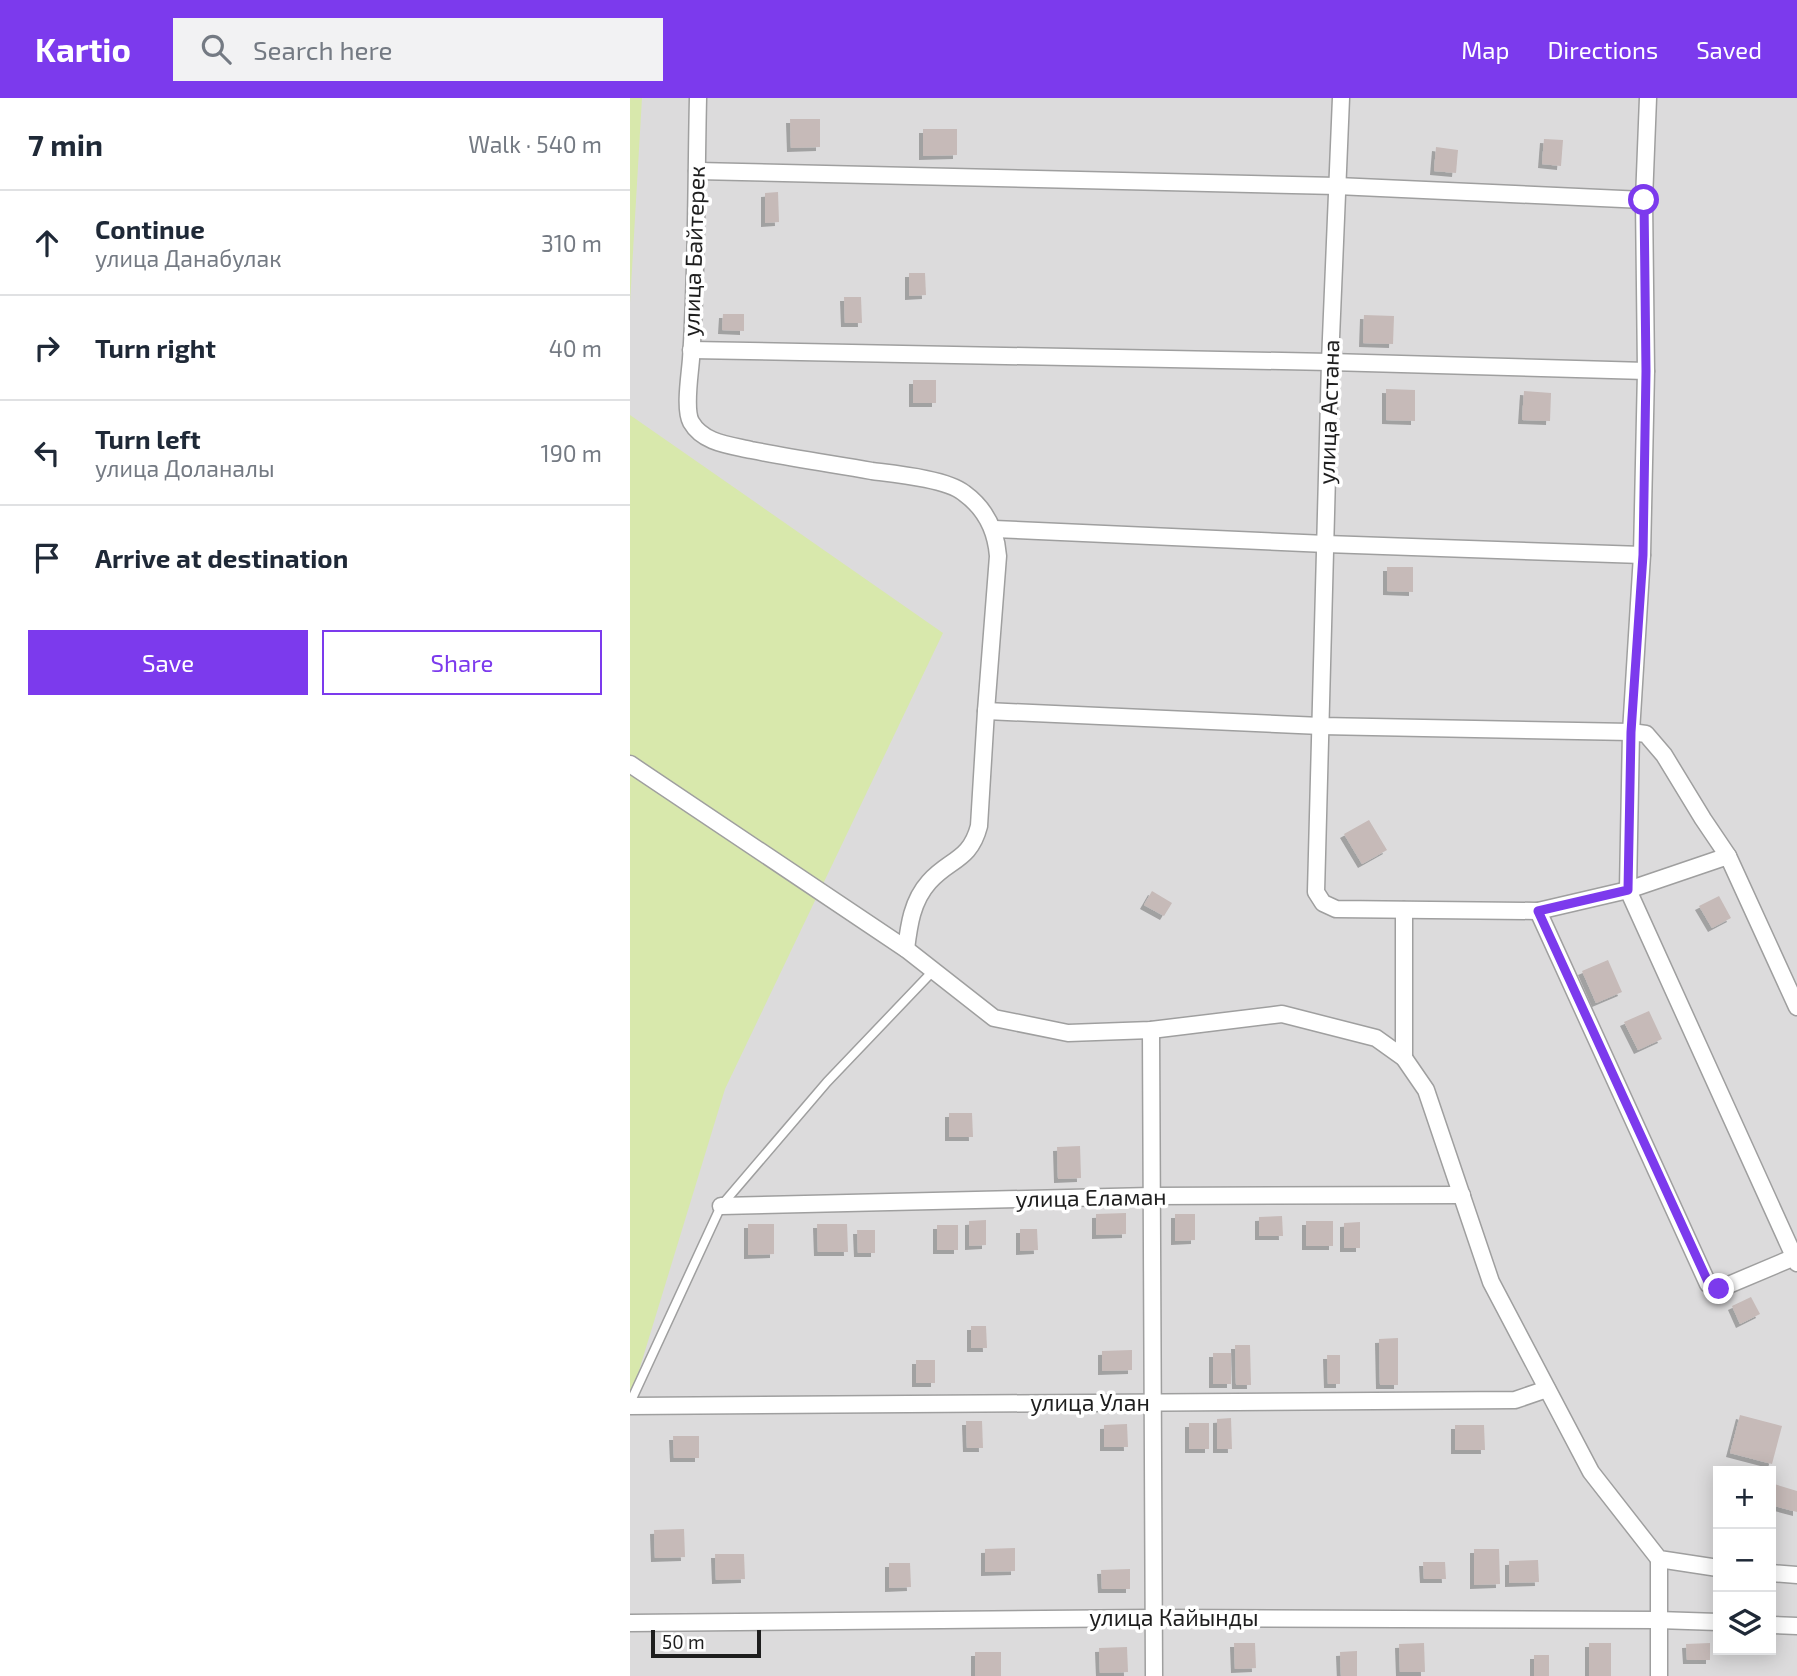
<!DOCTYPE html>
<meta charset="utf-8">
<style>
body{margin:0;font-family:"Exo 2",sans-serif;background:#f2f2f3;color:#1f2937}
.controls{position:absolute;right:21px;bottom:21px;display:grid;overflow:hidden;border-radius:0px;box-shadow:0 4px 18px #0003}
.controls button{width:63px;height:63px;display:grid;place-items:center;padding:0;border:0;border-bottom:2px solid #e0e1e3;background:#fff;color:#1f2937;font:35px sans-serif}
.scale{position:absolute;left:21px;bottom:18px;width:110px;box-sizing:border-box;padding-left:7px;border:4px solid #1e1e1e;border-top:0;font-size:19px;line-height:24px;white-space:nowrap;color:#1e1e1e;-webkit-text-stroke:5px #fff;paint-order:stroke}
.stop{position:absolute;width:21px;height:21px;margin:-16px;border:5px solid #7c3aed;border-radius:50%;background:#fff}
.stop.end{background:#7c3aed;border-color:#fff;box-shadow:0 2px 7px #0008}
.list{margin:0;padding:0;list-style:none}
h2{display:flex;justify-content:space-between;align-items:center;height:91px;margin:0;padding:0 28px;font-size:30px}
h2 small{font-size:23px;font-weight:400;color:#747a83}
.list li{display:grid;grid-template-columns:46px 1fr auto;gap:21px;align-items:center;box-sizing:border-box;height:105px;padding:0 28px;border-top:2px solid #e0e1e3}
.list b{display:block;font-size:26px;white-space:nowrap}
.list p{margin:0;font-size:23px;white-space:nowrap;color:#747a83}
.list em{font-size:23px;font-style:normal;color:#747a83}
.actions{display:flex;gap:14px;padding:21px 28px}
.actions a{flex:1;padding:16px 0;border:2px solid #7c3aed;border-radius:0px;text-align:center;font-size:24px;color:#7c3aed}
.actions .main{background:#7c3aed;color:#fff}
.icon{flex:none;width:38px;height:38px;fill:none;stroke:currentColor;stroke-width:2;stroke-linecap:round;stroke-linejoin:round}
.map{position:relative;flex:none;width:1167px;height:1578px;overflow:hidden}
header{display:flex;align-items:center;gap:42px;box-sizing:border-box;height:98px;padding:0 35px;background:#7c3aed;color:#fff}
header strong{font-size:33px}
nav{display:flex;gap:38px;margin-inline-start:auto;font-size:24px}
.search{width:490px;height:63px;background:#f2f2f3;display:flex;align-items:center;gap:18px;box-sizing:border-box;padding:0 24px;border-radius:0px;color:#747a83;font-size:26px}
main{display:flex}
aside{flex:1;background:#fff}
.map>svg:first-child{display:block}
.residential{fill:#dcdbdc;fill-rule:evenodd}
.grass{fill:#d8e8ac}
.building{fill:#c6bab8;filter:url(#shadow)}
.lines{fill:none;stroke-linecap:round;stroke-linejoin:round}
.lane-casing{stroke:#9f9f9f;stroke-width:11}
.street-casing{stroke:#9f9f9f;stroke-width:19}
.lane{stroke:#fff;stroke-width:8}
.street{stroke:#fff;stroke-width:16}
.route{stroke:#7c3aed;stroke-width:9}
.labels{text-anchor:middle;stroke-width:7;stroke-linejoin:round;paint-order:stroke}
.street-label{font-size:23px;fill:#1e1e1e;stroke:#fff}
</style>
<header>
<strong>Kartio</strong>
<div class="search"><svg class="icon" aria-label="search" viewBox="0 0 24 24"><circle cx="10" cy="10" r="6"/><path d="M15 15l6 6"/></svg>Search here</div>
<nav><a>Map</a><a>Directions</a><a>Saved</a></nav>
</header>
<main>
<aside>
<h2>7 min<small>Walk · 540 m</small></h2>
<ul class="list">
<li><svg class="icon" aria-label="ahead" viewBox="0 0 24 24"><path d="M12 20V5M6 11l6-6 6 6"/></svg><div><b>Continue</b><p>улица Данабулак</p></div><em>310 m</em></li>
<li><svg class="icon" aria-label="right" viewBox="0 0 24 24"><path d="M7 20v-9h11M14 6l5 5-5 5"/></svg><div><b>Turn right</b></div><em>40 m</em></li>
<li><svg class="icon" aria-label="left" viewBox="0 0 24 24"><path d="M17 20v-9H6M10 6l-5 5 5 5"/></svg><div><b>Turn left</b><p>улица Доланалы</p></div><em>190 m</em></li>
<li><svg class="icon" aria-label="arrive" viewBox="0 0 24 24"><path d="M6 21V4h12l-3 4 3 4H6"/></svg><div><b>Arrive at destination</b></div></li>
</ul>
<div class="actions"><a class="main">Save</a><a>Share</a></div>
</aside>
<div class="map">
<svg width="1167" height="1578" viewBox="0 0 1167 1578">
<defs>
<filter id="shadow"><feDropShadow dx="-4" dy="4" stdDeviation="0" flood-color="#0004"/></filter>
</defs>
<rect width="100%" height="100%" fill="#efe9e5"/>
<path class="residential" d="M0 0H1167V1578H0ZM1088 1373H1141V1552H1088Z"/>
<g class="grass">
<path d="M0 0H12L0 205Z"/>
<path d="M0 317 313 535 95 991 0 1302Z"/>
</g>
<g class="building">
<path d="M160 21H190V49L161 50Z"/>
<path d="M293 31H327V57L293 58Z"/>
<path d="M914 41 933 42 931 68 912 66Z"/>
<path d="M806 49 828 52 826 75 804 73Z"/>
<path d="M148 94 149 124 135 125V95Z"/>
<path d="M279 175H295L296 197 279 198Z"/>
<path d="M214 199H231L232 225H215Z"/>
<path d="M93 216H114V233L92 232Z"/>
<path d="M734 217 764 218 763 246 733 245Z"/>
<rect x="283" y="282" width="23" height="23"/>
<path d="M756 291 785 292V323L756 322Z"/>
<path d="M894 293 921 295 920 323 892 322Z"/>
<path d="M757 469H783V494L757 493Z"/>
<path d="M739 722 757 752 732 766 714 736Z"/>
<path d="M522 793 542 805 534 818 514 807Z"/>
<path d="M1089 798 1101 820 1082 830 1069 808Z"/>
<path d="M978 862 992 894 966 905 952 873Z"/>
<path d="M1019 913 1032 941 1008 952 994 924Z"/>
<path d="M319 1015H342L343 1039H319Z"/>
<path d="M450 1048 451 1080 428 1081 427 1049Z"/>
<path d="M496 1115V1136L466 1137V1116Z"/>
<path d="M545 1116H565V1142L545 1143Z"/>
<path d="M652 1118 653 1138H629V1119Z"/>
<path d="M356 1122V1147L339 1148V1123Z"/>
<rect x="676" y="1123" width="27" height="25"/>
<path d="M730 1124V1150H714V1125Z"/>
<path d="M118 1126H144V1156L118 1157Z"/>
<path d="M187 1126H217L218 1154H188Z"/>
<rect x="307" y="1127" width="21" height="25"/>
<path d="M390 1131H407L408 1152 390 1153Z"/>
<path d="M227 1132H245V1155H228Z"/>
<path d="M1121 1199 1130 1216 1110 1226 1102 1208Z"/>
<path d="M341 1228H356L357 1250H341Z"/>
<path d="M768 1240V1287H750L749 1241Z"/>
<path d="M605 1247H620L621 1287H606Z"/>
<path d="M502 1252V1272L472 1273V1253Z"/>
<rect x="583" y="1255" width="18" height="31"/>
<path d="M697 1257H710V1286H698Z"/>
<rect x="286" y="1262" width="19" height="23"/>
<path d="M1110 1317 1152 1328 1142 1366 1100 1355Z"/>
<path d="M601 1320 602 1351H587V1321Z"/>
<path d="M336 1323H352L353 1350H337Z"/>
<rect x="559" y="1325" width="20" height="26"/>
<path d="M497 1326 498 1349H474V1327Z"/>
<path d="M825 1327H854L855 1352H825Z"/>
<path d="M43 1338H69V1360H44Z"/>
<path d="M1141 1385 1167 1393V1414L1141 1407Z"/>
<path d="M54 1431 55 1459 25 1460 24 1432Z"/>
<path d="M385 1450V1473L355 1474V1451Z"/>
<path d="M844 1451H869L870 1486 844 1487Z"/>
<path d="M85 1456H114L115 1481 86 1482Z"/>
<path d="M908 1462 909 1484 879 1485V1463Z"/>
<path d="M793 1464H815L816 1481H794Z"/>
<path d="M259 1465H280L281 1489 259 1490Z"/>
<path d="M500 1471V1491H472L471 1472Z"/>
<path d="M604 1545H625L626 1570 605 1571Z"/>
<path d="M794 1545 795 1574H770L769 1546Z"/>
<rect x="959" y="1545" width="22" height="33"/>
<path d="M1080 1545V1562H1057L1056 1546Z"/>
<path d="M497 1549 498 1574 470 1575 469 1550Z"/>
<path d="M727 1553V1578H711L710 1554Z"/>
<rect x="345" y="1554" width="26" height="24"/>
<rect x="904" y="1557" width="15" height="21"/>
</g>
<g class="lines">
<defs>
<path id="lane" d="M0 1305 91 1108 197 984 303 873"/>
<g id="street">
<path d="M68 0C66 87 67 174 61 261 60 276 54 311 61 324 73 345 99 347 121 352 161 360 202 366 242 373 265 376 317 381 334 395 356 411 366 432 368 458L356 613 349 728C340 763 319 761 299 784 282 803 279 827 276 851"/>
<path d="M711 0 700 264 686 794 693 805 706 811 908 813 998 792 1098 758 1167 909"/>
<path d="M1018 0 1014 102 1016 273 1012 457 1001 634 998 792 1167 1165"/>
<path d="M67 73 707 88 1014 102"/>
<path d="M61 252 700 264 1016 273"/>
<path d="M364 431 696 446 1012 457"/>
<path d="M356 613 691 628 1001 634 1016 636 1034 657 1073 721 1098 758"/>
<path d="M0 666 276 851 364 920 438 935 521 932 652 916 746 940 774 960 796 992 861 1184 961 1374 1029 1461 1088 1470"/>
<path d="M774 812V960"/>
<path d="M908 813 1078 1186 1089 1191 1167 1158"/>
<path d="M521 932 524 1578"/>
<path d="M91 1108 521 1098 832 1097"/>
<path d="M0 1308 885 1302 917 1291"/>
<path d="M1141 1475 1167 1477"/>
<path d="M0 1525 524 1520 1028 1522 1088 1524"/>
<path d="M1141 1527 1167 1528"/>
<path d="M1029 1578V1461"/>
</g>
</defs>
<use href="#lane" class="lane-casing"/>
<use href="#street" class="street-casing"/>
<use href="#lane" class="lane"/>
<use href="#street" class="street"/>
</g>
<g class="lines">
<path class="route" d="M1014 102 1016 273 1013 457 1001 634 998 792 908 813 1079 1186 1089 1191"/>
</g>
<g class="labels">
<g class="street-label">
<text transform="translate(64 153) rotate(-88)" y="8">улица Байтерек</text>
<text transform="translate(699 314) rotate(-88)" y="8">улица Астана</text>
<text transform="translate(461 1100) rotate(-1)" y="8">улица Еламан</text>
<text x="460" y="1313">улица Улан</text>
<text x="544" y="1528">улица Кайынды</text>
</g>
</g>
</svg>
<div class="controls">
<button>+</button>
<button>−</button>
<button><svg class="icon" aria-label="layers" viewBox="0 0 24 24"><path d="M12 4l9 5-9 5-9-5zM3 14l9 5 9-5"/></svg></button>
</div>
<div class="scale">50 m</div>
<div class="stop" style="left:1014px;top:102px"></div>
<div class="stop end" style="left:1089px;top:1191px"></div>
</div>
</main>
